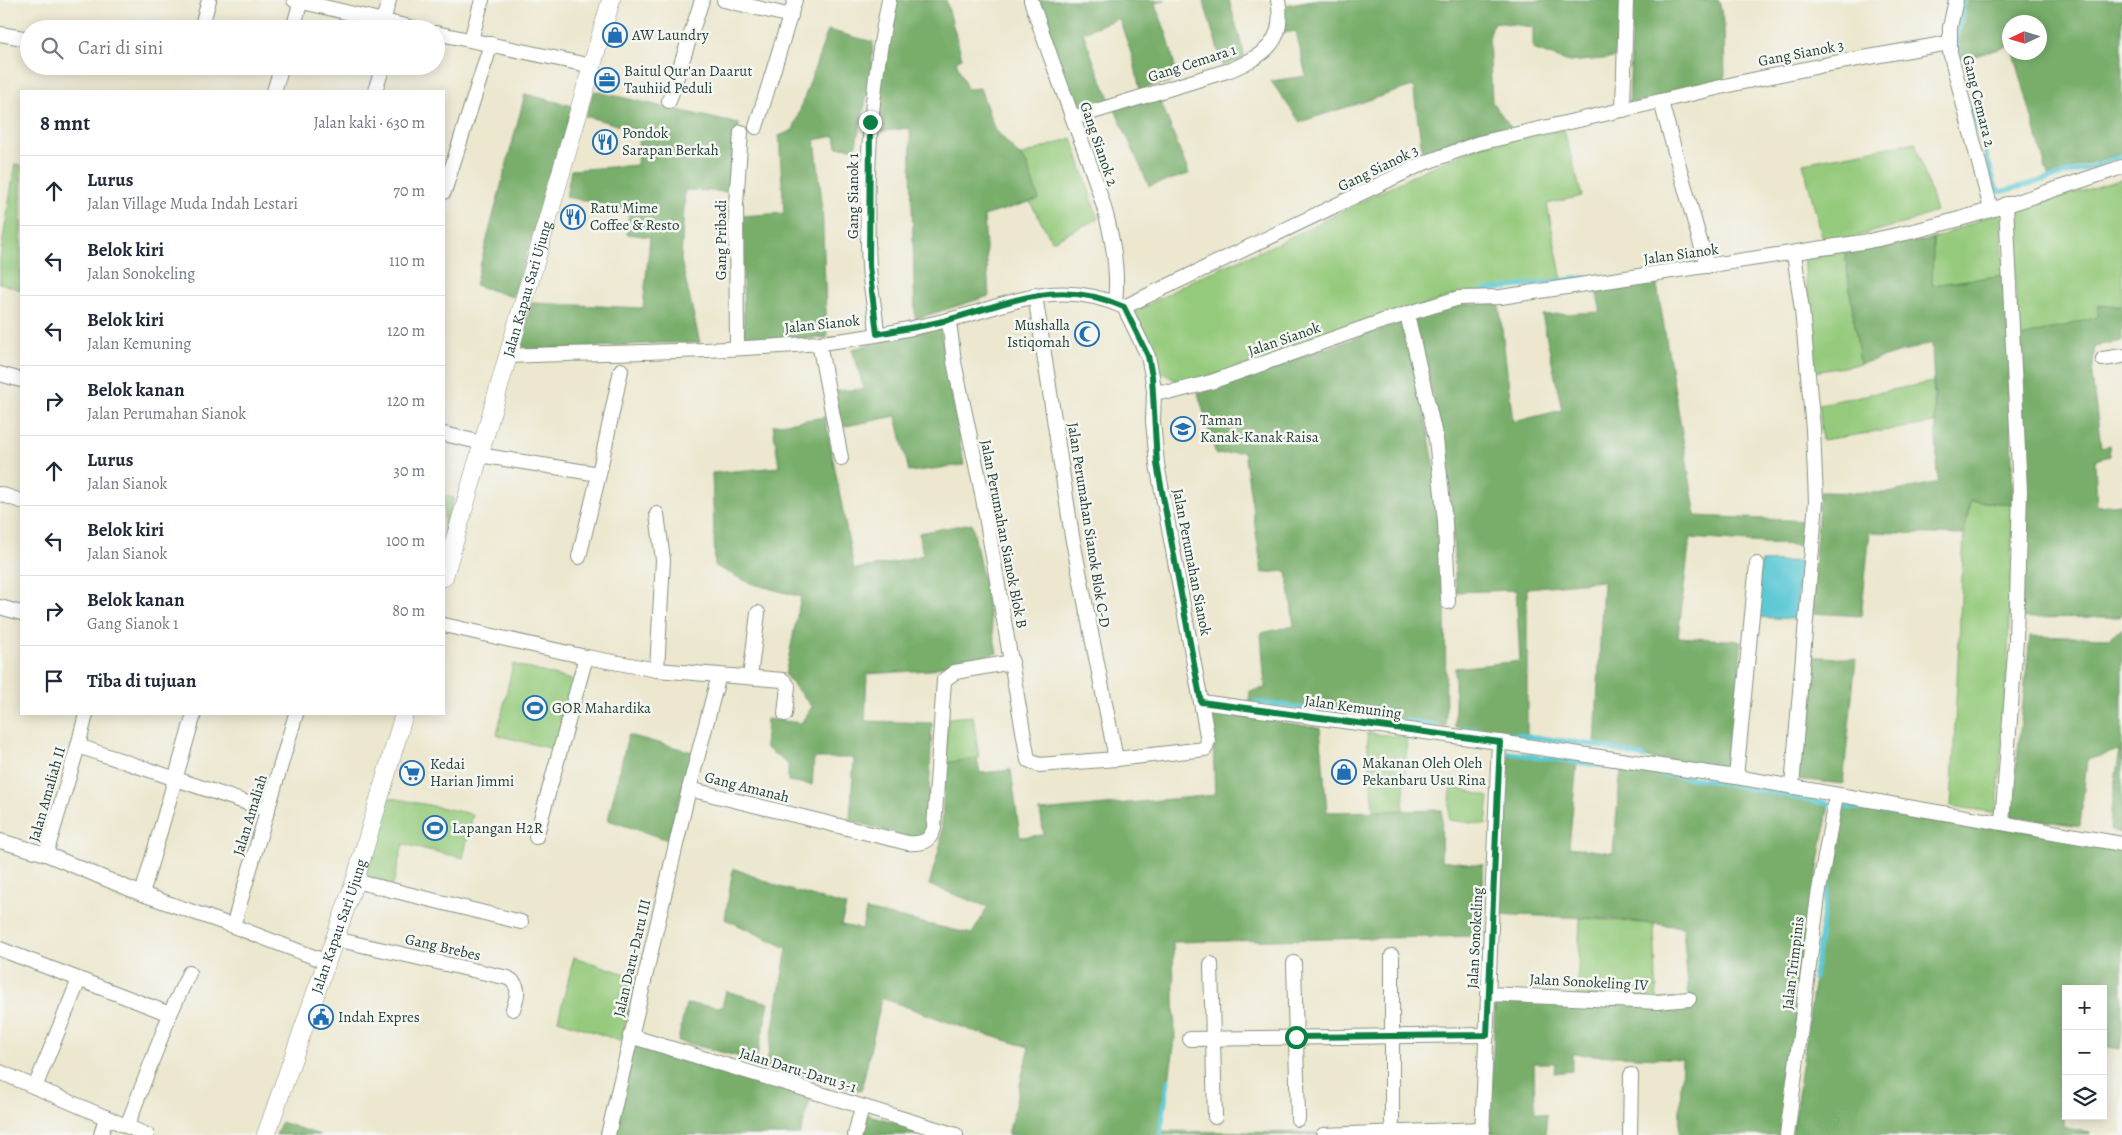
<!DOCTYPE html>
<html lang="id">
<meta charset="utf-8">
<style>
body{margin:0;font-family:Alegreya,serif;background:#f2f2f3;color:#1f2937}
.controls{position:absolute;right:15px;bottom:15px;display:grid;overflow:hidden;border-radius:0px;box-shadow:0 2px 12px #0003}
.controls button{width:45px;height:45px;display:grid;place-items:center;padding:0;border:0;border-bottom:1px solid #e0e1e3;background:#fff;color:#1f2937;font:25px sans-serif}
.compass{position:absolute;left:2002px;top:15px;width:45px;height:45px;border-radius:50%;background:#fff;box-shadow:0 2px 12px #0003;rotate:266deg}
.stop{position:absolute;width:15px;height:15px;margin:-11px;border:4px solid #0b8043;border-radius:50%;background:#fff}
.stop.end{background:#0b8043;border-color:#fff;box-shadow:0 1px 5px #0008}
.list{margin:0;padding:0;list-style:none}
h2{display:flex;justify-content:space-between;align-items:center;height:65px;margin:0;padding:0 20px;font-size:21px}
h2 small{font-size:16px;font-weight:400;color:#747a83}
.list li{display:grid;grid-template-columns:32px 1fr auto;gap:15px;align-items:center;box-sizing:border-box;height:70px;padding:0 20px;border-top:1px solid #e0e1e3}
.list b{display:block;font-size:19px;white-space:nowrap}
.list p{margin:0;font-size:16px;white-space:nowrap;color:#747a83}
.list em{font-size:16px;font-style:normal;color:#747a83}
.icon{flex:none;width:28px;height:28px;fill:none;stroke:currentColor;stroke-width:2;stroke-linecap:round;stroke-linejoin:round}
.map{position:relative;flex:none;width:2122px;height:1135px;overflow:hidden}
.search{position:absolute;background:#fff;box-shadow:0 2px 12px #0003;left:20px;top:20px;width:425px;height:55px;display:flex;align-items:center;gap:12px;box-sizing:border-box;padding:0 18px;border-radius:28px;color:#747a83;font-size:19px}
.panel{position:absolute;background:#fff;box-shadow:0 2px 12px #0003;left:20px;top:90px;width:425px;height:625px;border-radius:0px}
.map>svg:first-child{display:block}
.green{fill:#95ca7b;stroke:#5a8458}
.forest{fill:#78ae6b;stroke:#4c7650}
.water{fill:#5dc9d5;stroke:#3e8384}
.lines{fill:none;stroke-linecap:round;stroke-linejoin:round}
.stream{stroke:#5dc9d5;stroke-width:5}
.minor-casing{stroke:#869281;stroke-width:16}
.tertiary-casing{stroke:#869281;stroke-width:19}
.minor{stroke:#fff;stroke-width:14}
.tertiary{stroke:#fff;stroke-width:18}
.route{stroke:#0b8043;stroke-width:6}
.labels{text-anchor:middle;stroke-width:5;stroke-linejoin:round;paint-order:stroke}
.poi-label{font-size:15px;fill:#1f3d34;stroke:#f6f6f2;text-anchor:start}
.street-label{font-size:15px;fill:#1f3d34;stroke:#f6f6f2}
</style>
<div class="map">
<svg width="2122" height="1135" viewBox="0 0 2122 1135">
<rect width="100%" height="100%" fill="#f6f6f2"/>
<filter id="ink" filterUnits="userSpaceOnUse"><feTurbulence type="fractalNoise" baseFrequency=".02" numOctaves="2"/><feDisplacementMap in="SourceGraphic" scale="10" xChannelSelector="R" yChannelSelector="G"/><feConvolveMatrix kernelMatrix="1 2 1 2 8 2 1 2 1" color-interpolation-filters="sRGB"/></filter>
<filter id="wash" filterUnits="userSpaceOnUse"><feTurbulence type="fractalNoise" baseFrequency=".0096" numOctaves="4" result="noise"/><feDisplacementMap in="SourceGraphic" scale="20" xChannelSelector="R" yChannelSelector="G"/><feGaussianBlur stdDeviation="1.12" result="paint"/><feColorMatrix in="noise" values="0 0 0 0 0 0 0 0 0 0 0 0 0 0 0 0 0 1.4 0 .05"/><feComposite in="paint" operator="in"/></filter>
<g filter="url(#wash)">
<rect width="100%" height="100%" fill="#ece7ce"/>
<g class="green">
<path d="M1564 130 1582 196 1547 204 1562 280 1458 294 1201 380 1179 382 1154 369 1146 335 1135 312 1195 279 1283 241 1426 169 1485 145Z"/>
<path d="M1072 138 1098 219 1052 241 1030 202 1039 199 1026 163 1020 156Z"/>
<path d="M1915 142 1936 211 1909 222 1824 245 1803 163Z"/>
<path d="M15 164 21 165V290L0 283V259Z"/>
<path d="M2122 179V305L2098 306 2099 317 2018 338 2012 212Z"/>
<path d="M2001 211 2004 275 1932 285 1933 239Z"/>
<path d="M1845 252 1860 364 1814 372 1804 257Z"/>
<path d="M1933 382 1935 423 1822 440 1819 404Z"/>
<path d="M444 495 454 498 444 535Z"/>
<path d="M1970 501 2013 504 2008 654 1997 813 1951 806 1964 535Z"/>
<path d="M513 664 575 681 556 750 497 735Z"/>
<path d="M973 716 979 758 945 763 948 718Z"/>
<path d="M1367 733 1407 737 1403 810 1373 811Z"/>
<path d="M1451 786 1489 797 1486 825 1449 820Z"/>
<path d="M388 797 473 814 463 858 403 844 393 885 363 878Z"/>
<path d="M1580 918 1654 924 1657 1002 1577 997Z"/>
<path d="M574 957 638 978 621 1041 558 1020Z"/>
</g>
<g class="forest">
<path d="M892 0H946L962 58 956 61 967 89 980 88 994 128 1026 163 1039 199 984 216 989 296 915 319 910 128 876 132Z"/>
<path d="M1031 0H1165L1155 3 1168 38 1178 79 1140 90 1134 62 1119 18 1083 32 1095 65 1113 105 1157 92 1189 174 1149 186 1113 105 1073 118Z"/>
<path d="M1203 0H1229L1245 57 1223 66Z"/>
<path d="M1313 0H1626L1625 57 1569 62 1533 49V27L1494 22 1489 38 1492 102 1516 134 1424 163 1413 86 1300 122 1271 81 1306 76 1296 31 1278 34 1279 6Z"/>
<path d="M1633 0H1719L1724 26 1725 80 1629 104Z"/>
<path d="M1960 0H2122V153L2048 176 2014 53 2040 52V22H2010L2009 46 1961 60 1953 39Z"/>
<path d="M828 30 873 42 870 84 855 148 837 147 835 136 815 140 822 201 827 338 744 341 742 216 784 213 779 136 793 130Z"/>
<path d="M594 91 739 124 733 192 685 190 681 260 700 343H662L526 351 520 343 532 303 643 308 650 237 627 234 629 209 566 197 571 170 637 165 639 131 585 116Z"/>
<path d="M525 94 573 106 513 297 475 285Z"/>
<path d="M1933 239 1932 285 2004 275 2009 337 2013 504 1970 501 1964 535 1870 532 1861 616 1811 613 1820 492 1888 493 1938 482 1932 343 1860 364 1845 252Z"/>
<path d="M1656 279 1696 516 1810 521 1808 546 1690 538 1678 637 1742 641 1730 768 1652 759 1595 745 1603 581 1527 588V736L1455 727V668L1520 661 1516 590 1456 592 1450 490 1443 439 1414 319 1456 304H1499L1513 422 1562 410 1542 315 1601 312 1596 291Z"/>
<path d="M2122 305V341L2095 346 2092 377 2101 447 2109 445 2110 456 2095 460 2097 506 2122 504V612L2119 617 2021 618 2018 338 2098 317V306Z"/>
<path d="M1402 322C1416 380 1432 438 1439 498 1447 573 1445 650 1446 726L1249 702 1250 691 1265 688 1261 633 1294 626 1287 571 1262 573 1244 451 1216 455 1198 393Z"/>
<path d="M940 327 964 465 909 472 896 416 841 427 833 391 864 389 852 349Z"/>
<path d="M825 417 854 569 888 564 923 555 919 533 972 523 997 653 952 662 931 670 867 674 865 721 932 723 928 825 924 838 913 839 850 820 854 758H814L812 785 788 781V764L765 747 767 719 801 723 812 707 785 675 801 597 750 583 715 566 712 473 779 467 773 425Z"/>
<path d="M2122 628V833L2110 830 2112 799 2120 750 2087 760 2080 826 2011 816 2030 636 2110 638Z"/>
<path d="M1806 656 1856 659 1843 784 1796 779Z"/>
<path d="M1202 710 1320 728 1327 812 1442 810 1441 860 1483 865 1484 936 1173 942 1175 1041 1161 1131 1318 1133V1135H1008L1029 1047 970 1030 882 998 861 1091 766 1067 787 948 725 919 733 868 780 887 846 906 841 925 862 929 866 910 972 934 988 907 929 885 941 842 945 763 977 758 980 773 1011 770 1020 837 1044 835 1040 811 1215 795 1213 743Z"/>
<path d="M628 735 693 752 668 840 608 820Z"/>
<path d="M1509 753 1577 763 1569 847 1613 853 1621 769 1713 781 1829 804 1794 1007 1798 1008 1781 1135H1679L1682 1059 1572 1054V1071L1554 1073 1555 1063H1534L1535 1112 1547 1115 1545 1134 1490 1133 1495 1000 1689 999 1683 927 1612 919 1493 914Z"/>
<path d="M1840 806 1981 823 2122 848V1034L2120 1049 2103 1046V989H2066L2064 1127 2090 1133V1135H1792Z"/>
<path d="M726 991 769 1003 756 1061 678 1041 686 1004 722 1007Z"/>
<path d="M630 1036 811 1097 800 1135H608Z"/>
<path d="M866 1114 938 1135H861Z"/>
<path d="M281 1122 320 1135H276Z"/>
</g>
<path class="water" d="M1801 561 1795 619 1754 617 1761 562Z"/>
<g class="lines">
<g class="stream">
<path d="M1959 61 1956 39 1965 0"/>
<path d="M1972 109 1996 187 2000 192 2084 169 2122 156"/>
<path d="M1481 291 1587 277"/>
<path d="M1255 702 1436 725"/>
<path d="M1464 728 1595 745 1644 757"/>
<path d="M1509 753 1713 781 1829 804"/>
<path d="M1689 763 1724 767"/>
<path d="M1840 811V806L1914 815"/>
<path d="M1814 979 1834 844"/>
<path d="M1160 1135 1168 1081"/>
</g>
</g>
</g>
<g filter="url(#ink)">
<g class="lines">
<defs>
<g id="minor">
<path d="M294 0 418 29"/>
<path d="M724 0 791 16"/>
<path d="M1031 0C1044 40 1059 79 1073 119 1094 175 1122 242 1115 303"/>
<path d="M1956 0 1950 27V52L1991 209"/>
<path d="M383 21 389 0"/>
<path d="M201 29 209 0"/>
<path d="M293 29 301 0"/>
<path d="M436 33 592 66"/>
<path d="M0 34 29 39"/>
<path d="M471 40 482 0"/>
<path d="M274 91 282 66"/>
<path d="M375 91 383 66"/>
<path d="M669 101 702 0"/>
<path d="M1661 102 1707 266"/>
<path d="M1623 110 1626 0"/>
<path d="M1073 118 1230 70C1265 55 1286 42 1278 0"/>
<path d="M756 127 795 0"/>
<path d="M444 192 491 44"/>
<path d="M1035 295 1072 536 1116 759"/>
<path d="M1124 307 1424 163 1479 143 1738 83 1829 64 1949 43"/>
<path d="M1407 314 1436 439 1445 522 1448 602"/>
<path d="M877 334C876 311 870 289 869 266 864 177 871 87 889 0"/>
<path d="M819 343 841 458"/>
<path d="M737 348 736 204 741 132"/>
<path d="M507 356C610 352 715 352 818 343 861 339 906 330 948 320 1015 304 1056 277 1124 307L1148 356 1152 376 1154 391 1153 421 1157 464 1201 702 1208 741 1205 749 1116 759 1039 765 1028 760 982 493 954 362 949 320"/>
<path d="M2103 359 2122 356"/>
<path d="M0 374 21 380"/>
<path d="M1154 391 1172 392 1211 382 1380 322 1459 298 1501 297 1869 241C1955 224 2039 195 2122 167"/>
<path d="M444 434 483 443"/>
<path d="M479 455 599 474 621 370"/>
<path d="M0 494 21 501"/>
<path d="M579 557 599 474"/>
<path d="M0 607 21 613"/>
<path d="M444 625 586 657 657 670 719 675 689 789 608 1135"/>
<path d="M657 670 663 560 657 514"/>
<path d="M719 675 783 680 788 686 785 714"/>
<path d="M750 677 758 613"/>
<path d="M1201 702 1499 742 1736 777 2122 844"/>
<path d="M78 746 268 810"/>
<path d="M1736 777 1757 564"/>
<path d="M1792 787 1816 501 1813 429 1802 310 1794 254"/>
<path d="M689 789 908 843C921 844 930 842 934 828L944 680 955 672 1012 662"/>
<path d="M2002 823 2016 640 2020 491 2006 204"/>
<path d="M536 837 586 657"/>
<path d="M0 841 46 854 142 894 233 926 327 962"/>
<path d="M46 854 78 746 86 714"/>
<path d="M355 881 521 922"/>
<path d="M142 894 194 714"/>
<path d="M233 926 296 714"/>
<path d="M335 939 508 978C522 986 517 997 513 1009"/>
<path d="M0 949 170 1014"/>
<path d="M1392 956V1122"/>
<path d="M1294 963 1298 1119"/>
<path d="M1211 964 1215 1117"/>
<path d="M1488 994 1657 1002 1689 999"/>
<path d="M630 1036 956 1135"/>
<path d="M1190 1039 1487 1035"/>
<path d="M0 1072 147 1135"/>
<path d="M35 1087 79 980"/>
<path d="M127 1126 170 1014 189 973"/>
<path d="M101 1135 106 1117"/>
<path d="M855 1135 862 1107"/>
<path d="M1323 1135 1483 1129"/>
<path d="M1482 1135 1499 742"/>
<path d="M1630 1135 1631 1075"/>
<path d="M1787 1135 1818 896 1836 796"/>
</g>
<g id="tertiary">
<path id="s1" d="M444 577 611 0"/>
<path id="s2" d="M266 1135 355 881 404 714"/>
</g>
</defs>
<use href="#minor" class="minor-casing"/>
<use href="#tertiary" class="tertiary-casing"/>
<use href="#minor" class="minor"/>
<use href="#tertiary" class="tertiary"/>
</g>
</g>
<g class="lines" filter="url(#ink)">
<path class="route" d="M870 122 869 266 877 334C901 329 927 326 951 319 1015 301 1059 278 1124 307L1148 356 1152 376 1157 464 1201 702 1500 742 1487 1035 1296 1037"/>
</g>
<defs>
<symbol id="shop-ring" viewBox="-11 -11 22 22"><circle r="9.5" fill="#f6f6f2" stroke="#1f6fb2" stroke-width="1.5"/><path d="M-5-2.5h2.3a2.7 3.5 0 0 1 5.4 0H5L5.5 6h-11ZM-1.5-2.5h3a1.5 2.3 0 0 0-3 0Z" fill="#1f6fb2"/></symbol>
<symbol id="office-ring" viewBox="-11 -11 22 22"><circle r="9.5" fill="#f6f6f2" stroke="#1f6fb2" stroke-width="1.5"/><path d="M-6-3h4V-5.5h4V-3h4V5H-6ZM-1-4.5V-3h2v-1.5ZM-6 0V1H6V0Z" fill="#1f6fb2"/></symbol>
<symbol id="restaurant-ring" viewBox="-11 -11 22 22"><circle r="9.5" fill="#f6f6f2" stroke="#1f6fb2" stroke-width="1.5"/><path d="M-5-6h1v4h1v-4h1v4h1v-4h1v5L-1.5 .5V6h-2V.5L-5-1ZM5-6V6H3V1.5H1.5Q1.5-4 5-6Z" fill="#1f6fb2"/></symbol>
<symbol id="mosque-ring" viewBox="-11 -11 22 22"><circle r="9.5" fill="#f6f6f2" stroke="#1f6fb2" stroke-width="1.5"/><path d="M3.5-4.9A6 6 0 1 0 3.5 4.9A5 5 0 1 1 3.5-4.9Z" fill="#1f6fb2"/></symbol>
<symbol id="school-ring" viewBox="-11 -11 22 22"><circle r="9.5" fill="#f6f6f2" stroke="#1f6fb2" stroke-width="1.5"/><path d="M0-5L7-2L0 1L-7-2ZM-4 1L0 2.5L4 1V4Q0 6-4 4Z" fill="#1f6fb2"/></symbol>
<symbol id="stadium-ring" viewBox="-11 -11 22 22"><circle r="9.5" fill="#f6f6f2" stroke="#1f6fb2" stroke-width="1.5"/><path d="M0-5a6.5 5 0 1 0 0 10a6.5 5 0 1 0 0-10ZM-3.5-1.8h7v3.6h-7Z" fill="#1f6fb2"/></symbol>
<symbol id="supermarket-ring" viewBox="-11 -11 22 22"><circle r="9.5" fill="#f6f6f2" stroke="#1f6fb2" stroke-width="1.5"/><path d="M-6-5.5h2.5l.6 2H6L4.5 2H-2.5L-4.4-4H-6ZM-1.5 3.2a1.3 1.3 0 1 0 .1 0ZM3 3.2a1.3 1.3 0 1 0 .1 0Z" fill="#1f6fb2"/></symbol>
<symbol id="civic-ring" viewBox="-11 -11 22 22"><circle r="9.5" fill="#f6f6f2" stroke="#1f6fb2" stroke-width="1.5"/><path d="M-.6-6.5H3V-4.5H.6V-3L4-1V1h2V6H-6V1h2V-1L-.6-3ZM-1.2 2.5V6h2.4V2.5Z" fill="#1f6fb2"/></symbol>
</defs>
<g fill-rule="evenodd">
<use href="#shop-ring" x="601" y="21" width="28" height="28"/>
<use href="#office-ring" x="593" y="66" width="28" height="28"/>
<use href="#restaurant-ring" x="591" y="128" width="28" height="28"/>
<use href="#restaurant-ring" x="559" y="203" width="28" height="28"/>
<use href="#mosque-ring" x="1073" y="320" width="28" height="28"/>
<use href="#school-ring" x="1169" y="415" width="28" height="28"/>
<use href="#stadium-ring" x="521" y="694" width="28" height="28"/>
<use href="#shop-ring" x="1330" y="758" width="28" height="28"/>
<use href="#supermarket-ring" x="398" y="759" width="28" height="28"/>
<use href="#stadium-ring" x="421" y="814" width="28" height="28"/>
<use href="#civic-ring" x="307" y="1003" width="28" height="28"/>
</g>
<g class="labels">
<g class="poi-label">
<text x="632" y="40">AW Laundry</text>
<text x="624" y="76">Baitul Qur'an Daarut<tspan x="624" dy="17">Tauhiid Peduli</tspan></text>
<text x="622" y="138">Pondok<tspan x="622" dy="17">Sarapan Berkah</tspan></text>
<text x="590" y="213">Ratu Mime<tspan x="590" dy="17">Coffee &amp; Resto</tspan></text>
<text x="1070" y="330" text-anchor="end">Mushalla<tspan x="1070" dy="17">Istiqomah</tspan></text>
<text x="1200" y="425">Taman<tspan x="1200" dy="17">Kanak-Kanak Raisa</tspan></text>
<text x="552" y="713">GOR Mahardika</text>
<text x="1362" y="768">Makanan Oleh Oleh<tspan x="1362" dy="17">Pekanbaru Usu Rina</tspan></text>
<text x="430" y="769">Kedai<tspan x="430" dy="17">Harian Jimmi</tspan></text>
<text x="452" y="833">Lapangan H2R</text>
<text x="338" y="1022">Indah Expres</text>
</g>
<g class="street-label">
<text transform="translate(1801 53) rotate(-11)" y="5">Gang Sianok 3</text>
<text transform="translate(1192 63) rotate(-18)" y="5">Gang Cemara 1</text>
<text transform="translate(1979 101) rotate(76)" y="5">Gang Cemara 2</text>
<text transform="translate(1099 144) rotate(71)" y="5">Gang Sianok 2</text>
<text transform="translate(1378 168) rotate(-26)" y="5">Gang Sianok 3</text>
<text transform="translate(853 196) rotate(-90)" y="5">Gang Sianok 1</text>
<text transform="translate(721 240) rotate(-90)" y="5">Gang Pribadi</text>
<text transform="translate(1681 254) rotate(-8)" y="5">Jalan Sianok</text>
<text dy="5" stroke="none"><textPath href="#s1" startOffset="300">Jalan Kapau Sari Ujung</textPath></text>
<text transform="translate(822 324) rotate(-6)" y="5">Jalan Sianok</text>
<text transform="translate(1284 339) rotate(-19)" y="5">Jalan Sianok</text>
<text transform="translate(1089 525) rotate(81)" y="5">Jalan Perumahan Sianok Blok C-D</text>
<text transform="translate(1004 534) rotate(79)" y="5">Jalan Perumahan Sianok Blok B</text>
<text transform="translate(1192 562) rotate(79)" y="5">Jalan Perumahan Sianok</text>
<text transform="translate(1353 707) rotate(8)" y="5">Jalan Kemuning</text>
<text transform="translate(747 787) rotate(14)" y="5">Gang Amanah</text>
<text transform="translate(47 794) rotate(-74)" y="5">Jalan Amaliah II</text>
<text transform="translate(250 815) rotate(-73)" y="5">Jalan Amaliah</text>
<text dy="5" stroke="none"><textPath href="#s2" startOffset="221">Jalan Kapau Sari Ujung</textPath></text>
<text transform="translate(1475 938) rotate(-87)" y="5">Jalan Sonokeling</text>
<text transform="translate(443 947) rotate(13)" y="5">Gang Brebes</text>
<text transform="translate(632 958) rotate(-77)" y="5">Jalan Daru-Daru III</text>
<text transform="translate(1793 963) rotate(-83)" y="5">Jalan Trimpinis</text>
<text transform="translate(1589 982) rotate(3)" y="5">Jalan Sonokeling IV</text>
<text transform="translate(798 1070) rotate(17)" y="5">Jalan Daru-Daru 3-1</text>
</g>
</g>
</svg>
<div class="controls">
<button>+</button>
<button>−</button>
<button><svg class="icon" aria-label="layers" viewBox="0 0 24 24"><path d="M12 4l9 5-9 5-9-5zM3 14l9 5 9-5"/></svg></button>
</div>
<svg class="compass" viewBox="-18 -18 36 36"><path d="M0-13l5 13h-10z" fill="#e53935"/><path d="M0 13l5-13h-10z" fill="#747a83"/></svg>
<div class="stop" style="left:1296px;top:1037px"></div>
<div class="stop end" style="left:870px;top:122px"></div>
<div class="search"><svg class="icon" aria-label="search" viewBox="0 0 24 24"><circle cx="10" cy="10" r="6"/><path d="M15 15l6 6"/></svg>Cari di sini</div>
<section class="panel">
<h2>8 mnt<small>Jalan kaki · 630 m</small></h2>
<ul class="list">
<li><svg class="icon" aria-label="ahead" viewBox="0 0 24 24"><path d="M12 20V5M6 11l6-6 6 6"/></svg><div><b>Lurus</b><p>Jalan Village Muda Indah Lestari</p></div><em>70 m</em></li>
<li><svg class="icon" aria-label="left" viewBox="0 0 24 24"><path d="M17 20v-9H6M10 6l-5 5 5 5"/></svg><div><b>Belok kiri</b><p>Jalan Sonokeling</p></div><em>110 m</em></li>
<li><svg class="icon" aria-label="left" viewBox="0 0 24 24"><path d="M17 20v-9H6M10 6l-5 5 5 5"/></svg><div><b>Belok kiri</b><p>Jalan Kemuning</p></div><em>120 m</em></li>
<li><svg class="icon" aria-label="right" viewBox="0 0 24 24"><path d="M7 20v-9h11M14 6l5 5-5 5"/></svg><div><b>Belok kanan</b><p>Jalan Perumahan Sianok</p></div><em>120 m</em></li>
<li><svg class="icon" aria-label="ahead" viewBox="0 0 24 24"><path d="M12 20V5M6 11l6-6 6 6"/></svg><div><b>Lurus</b><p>Jalan Sianok</p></div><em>30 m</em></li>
<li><svg class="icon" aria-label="left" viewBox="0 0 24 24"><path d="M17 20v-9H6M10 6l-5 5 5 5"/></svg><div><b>Belok kiri</b><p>Jalan Sianok</p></div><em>100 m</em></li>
<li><svg class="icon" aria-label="right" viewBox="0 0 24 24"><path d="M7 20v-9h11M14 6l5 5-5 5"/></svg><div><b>Belok kanan</b><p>Gang Sianok 1</p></div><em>80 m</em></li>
<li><svg class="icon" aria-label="arrive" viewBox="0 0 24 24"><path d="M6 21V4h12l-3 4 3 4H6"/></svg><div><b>Tiba di tujuan</b></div></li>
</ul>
</section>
</div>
